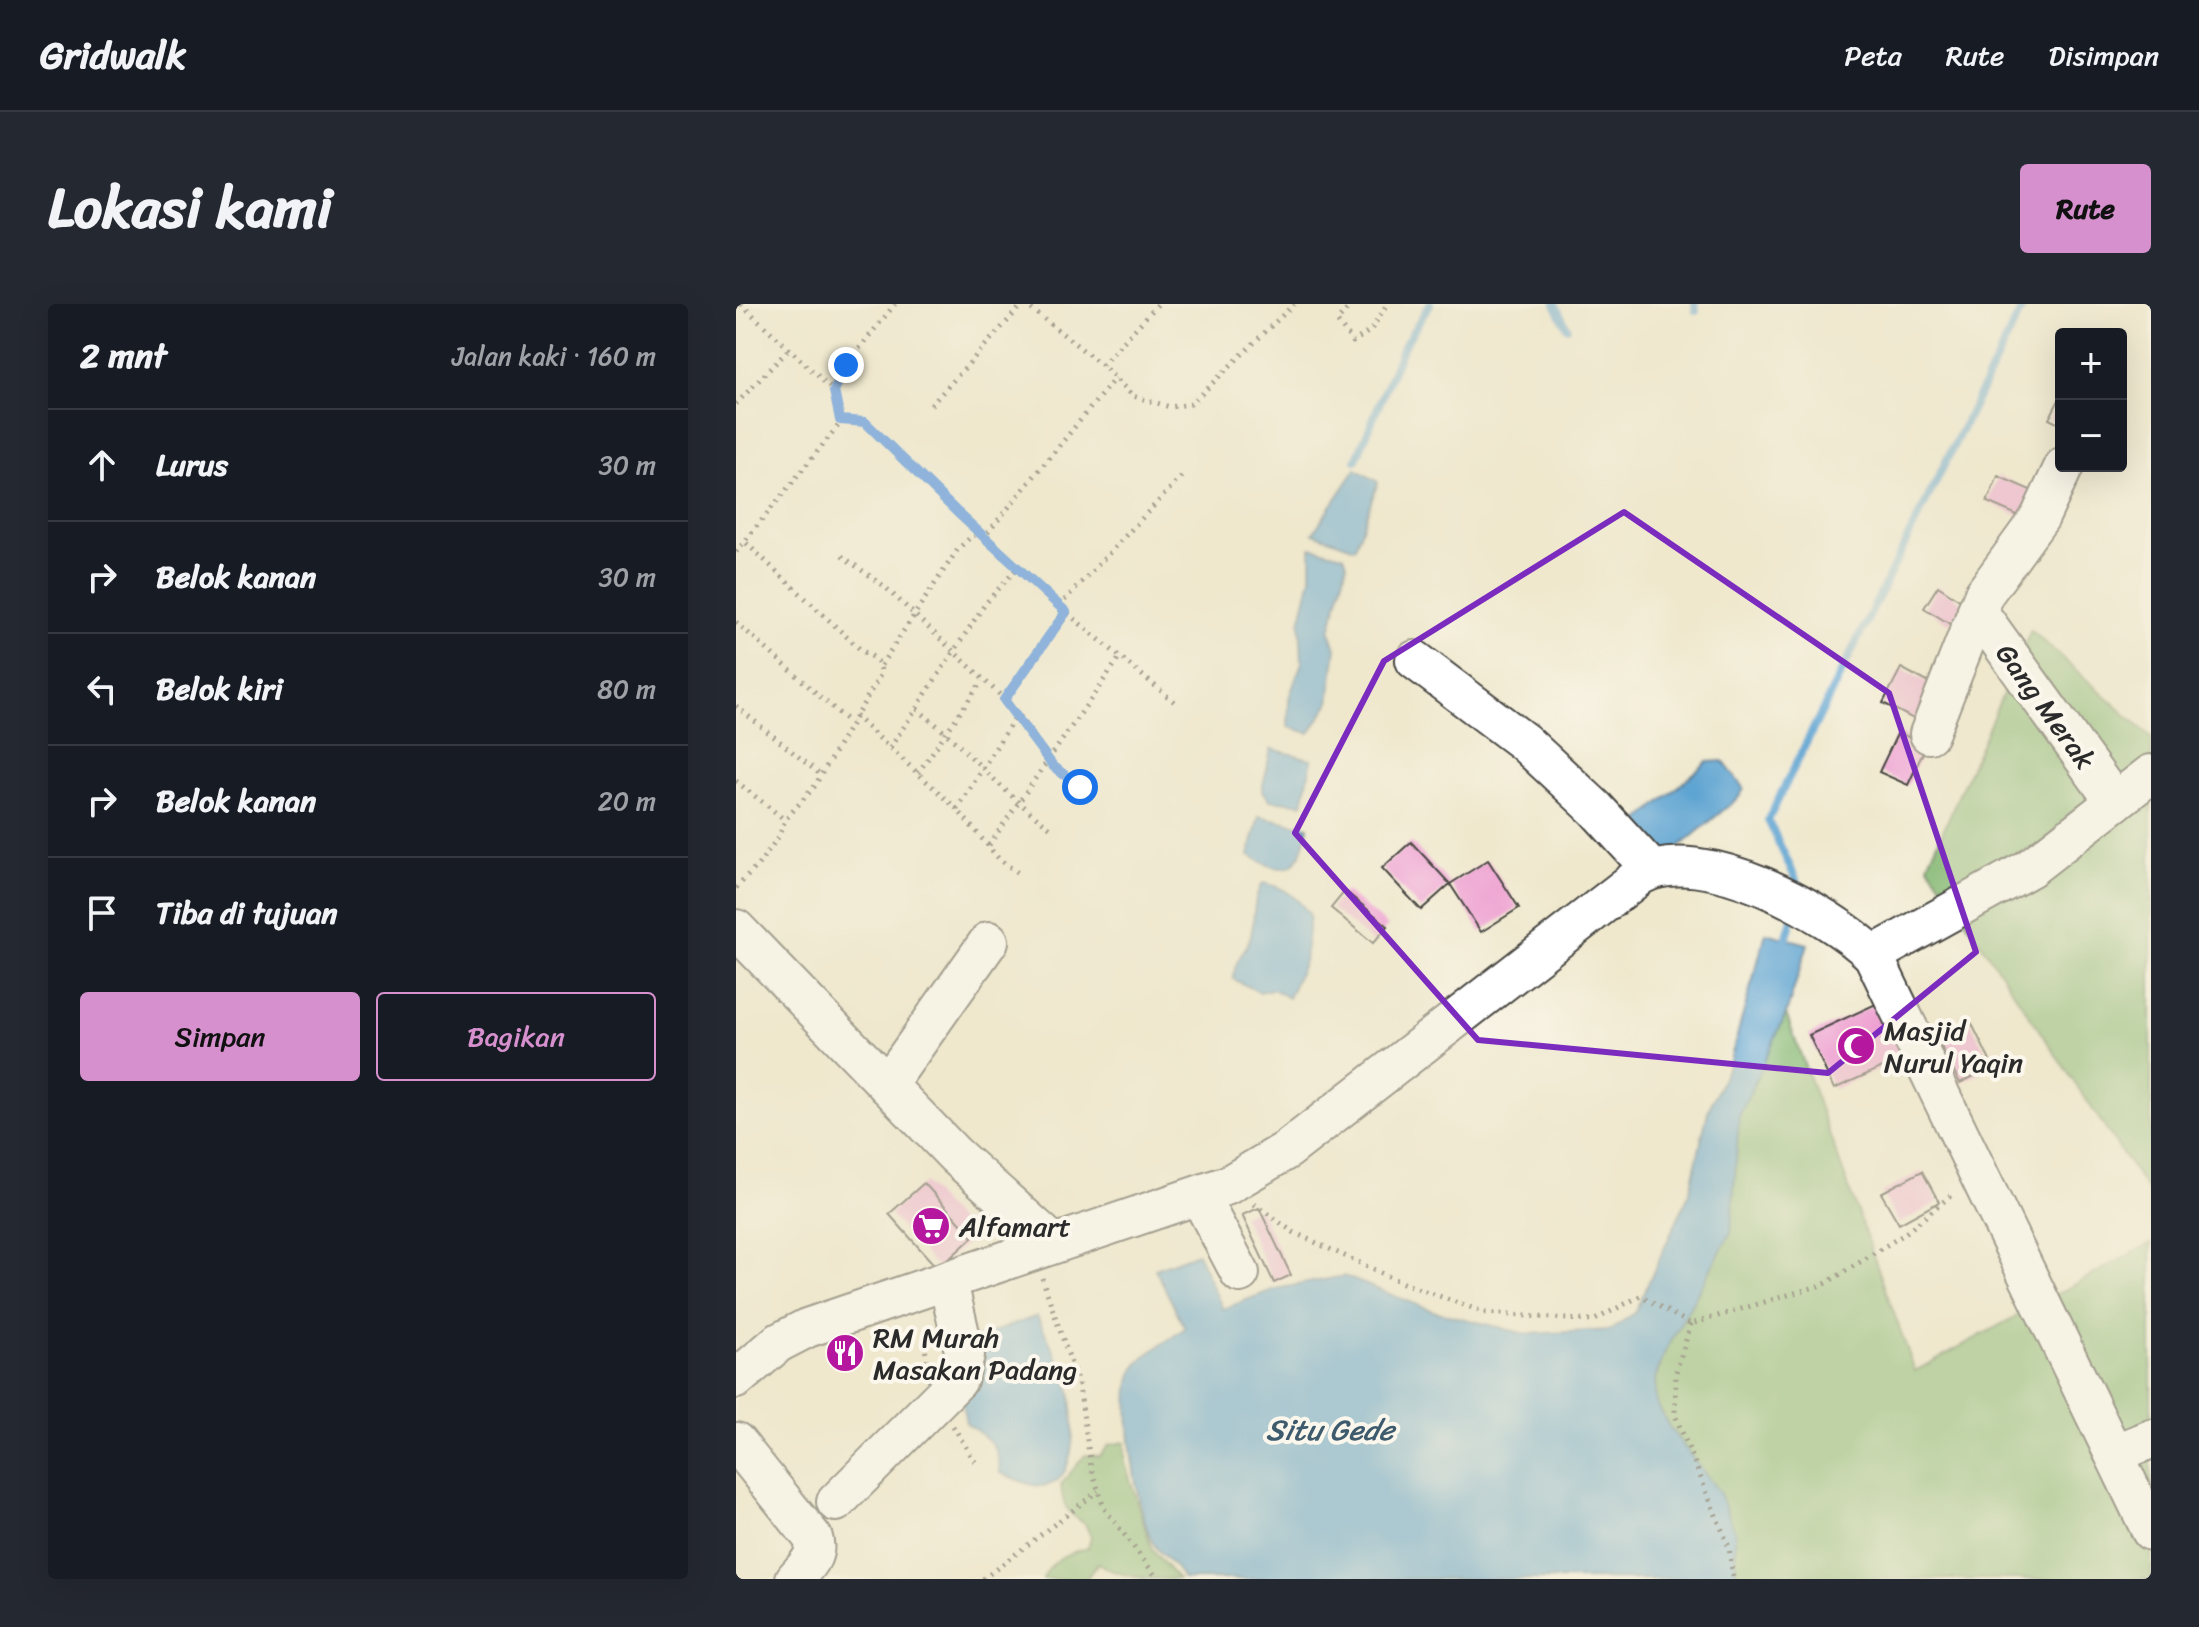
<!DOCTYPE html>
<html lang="id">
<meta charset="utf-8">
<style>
body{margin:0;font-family:Sriracha,sans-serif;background:#242831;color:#f1f3f6}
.controls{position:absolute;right:24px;top:24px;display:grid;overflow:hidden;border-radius:8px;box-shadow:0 8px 32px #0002}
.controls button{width:72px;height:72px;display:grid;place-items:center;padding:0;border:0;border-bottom:2px solid #363941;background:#171b24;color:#f1f3f6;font:40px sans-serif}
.stop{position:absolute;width:24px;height:24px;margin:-18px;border:6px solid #1a73e8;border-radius:50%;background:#fff}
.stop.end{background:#1a73e8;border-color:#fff;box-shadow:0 2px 8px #0008}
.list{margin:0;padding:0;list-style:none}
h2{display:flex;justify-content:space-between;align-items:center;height:104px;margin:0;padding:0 32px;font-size:34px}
h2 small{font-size:26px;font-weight:400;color:#9ea1a6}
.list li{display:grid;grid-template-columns:52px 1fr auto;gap:24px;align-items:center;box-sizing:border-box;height:112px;padding:0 32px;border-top:2px solid #363941}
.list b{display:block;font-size:30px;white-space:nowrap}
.list em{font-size:26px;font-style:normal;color:#9ea1a6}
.actions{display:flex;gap:16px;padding:24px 32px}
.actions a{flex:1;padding:18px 0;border:2px solid #d690ce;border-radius:8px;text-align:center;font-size:28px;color:#d690ce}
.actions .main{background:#d690ce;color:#111}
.icon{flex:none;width:44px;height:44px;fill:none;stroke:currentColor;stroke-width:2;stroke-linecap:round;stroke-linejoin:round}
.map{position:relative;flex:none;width:1415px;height:1275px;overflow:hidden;border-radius:8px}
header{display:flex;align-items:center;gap:48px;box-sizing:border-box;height:112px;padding:0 40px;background:#171b24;border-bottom:2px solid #363941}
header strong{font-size:38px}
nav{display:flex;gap:44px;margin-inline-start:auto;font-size:28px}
.intro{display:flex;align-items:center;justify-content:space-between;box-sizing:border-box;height:192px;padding:0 48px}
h1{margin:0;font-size:56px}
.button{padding:20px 36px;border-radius:8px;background:#d690ce;color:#111;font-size:28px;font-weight:700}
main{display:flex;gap:48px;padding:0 48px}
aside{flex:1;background:#171b24;border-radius:8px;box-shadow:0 8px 32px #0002}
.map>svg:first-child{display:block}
.forest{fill:#84b873;stroke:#58724f;stroke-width:2}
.water{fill:#5ba3d2;stroke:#43677e;stroke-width:2}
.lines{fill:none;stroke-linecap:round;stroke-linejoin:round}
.stream{stroke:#5ba3d2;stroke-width:8}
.building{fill:#eea1d2}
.minor-casing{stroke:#484743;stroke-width:42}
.path{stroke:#484743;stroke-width:5;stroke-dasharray:2 6;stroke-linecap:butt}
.minor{stroke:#fff;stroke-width:38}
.route{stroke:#1a73e8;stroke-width:10}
.marked{fill:none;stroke:#7b2cbf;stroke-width:6;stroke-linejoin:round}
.labels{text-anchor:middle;stroke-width:8;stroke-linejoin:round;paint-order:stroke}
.street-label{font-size:28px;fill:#2b2b2b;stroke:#fbf7ec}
.poi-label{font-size:28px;fill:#2b2b2b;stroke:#fbf7ec;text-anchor:start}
.water-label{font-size:30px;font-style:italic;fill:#3e5b6e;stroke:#fbf7ec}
</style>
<header>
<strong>Gridwalk</strong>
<nav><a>Peta</a><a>Rute</a><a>Disimpan</a></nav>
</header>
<div class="intro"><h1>Lokasi kami</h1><a class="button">Rute</a></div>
<main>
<aside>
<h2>2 mnt<small>Jalan kaki · 160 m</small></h2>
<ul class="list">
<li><svg class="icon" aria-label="ahead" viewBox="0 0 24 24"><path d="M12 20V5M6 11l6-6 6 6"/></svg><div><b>Lurus</b></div><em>30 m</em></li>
<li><svg class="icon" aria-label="right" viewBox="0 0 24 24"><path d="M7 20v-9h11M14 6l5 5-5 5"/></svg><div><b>Belok kanan</b></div><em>30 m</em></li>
<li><svg class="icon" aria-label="left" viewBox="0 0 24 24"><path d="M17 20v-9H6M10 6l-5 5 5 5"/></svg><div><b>Belok kiri</b></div><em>80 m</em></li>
<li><svg class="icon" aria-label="right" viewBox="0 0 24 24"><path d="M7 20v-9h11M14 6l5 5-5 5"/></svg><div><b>Belok kanan</b></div><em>20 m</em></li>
<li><svg class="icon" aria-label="arrive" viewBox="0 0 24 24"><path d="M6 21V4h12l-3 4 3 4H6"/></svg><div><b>Tiba di tujuan</b></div></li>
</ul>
<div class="actions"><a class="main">Simpan</a><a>Bagikan</a></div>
</aside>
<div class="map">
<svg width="1415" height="1275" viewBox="0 0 1415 1275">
<rect width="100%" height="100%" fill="#fbf7ec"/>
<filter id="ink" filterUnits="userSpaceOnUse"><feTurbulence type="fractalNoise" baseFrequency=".0125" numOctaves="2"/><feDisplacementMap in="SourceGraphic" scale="16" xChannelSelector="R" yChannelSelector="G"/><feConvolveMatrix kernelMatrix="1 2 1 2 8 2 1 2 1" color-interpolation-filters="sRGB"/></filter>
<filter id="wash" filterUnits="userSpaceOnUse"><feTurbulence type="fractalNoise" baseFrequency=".006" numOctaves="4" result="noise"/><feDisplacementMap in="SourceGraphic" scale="32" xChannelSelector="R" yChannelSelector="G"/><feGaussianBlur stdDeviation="1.8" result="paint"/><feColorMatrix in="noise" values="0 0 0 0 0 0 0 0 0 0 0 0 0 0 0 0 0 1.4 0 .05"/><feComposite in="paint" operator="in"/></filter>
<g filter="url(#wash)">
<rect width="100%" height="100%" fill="#efe8cd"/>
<g class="forest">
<path d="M1295 326 1415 433V892L1192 561Z"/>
<path d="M1050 710 1179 1067 1415 939V1275H1000L999 1228 983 1188 933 1123 920 1098 919 1075 929 1048 995 928 1003 812Z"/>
<path d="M389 1138V1159L416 1246 442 1275C414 1275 384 1275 362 1259L350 1275H307C317 1254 330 1249 352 1244L355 1233 349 1220C331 1210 326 1200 325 1180L349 1151 364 1152 373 1141Z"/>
</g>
<g class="water">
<path d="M620 165 642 178 619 244 577 229Z"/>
<path d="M575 243 608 251 611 260 594 327 600 344 593 400 574 429 552 423 553 394 566 358 564 318 575 274Z"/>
<path d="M535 445 576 455 567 500 534 496 526 486Z"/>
<path d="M987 457 1008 485 1003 493 931 553 900 519 971 458Z"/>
<path d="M523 512 572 523C565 565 552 576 513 551Z"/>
<path d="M527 579C550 583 560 593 574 611L568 658 552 694 537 685 523 688 497 675C500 656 503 656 511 641 522 621 513 598 527 579Z"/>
<path d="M1030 629 1072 640 1050 710 1003 812 995 928 929 1048 919 1075 920 1098 933 1123 983 1188 999 1228 1000 1275H447C441 1262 427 1254 419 1242 402 1218 383 1096 397 1068 407 1049 432 1037 449 1024L419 965 461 949 487 1005 539 985 608 972 697 1007 790 1030 875 1026 899 1008 953 890 972 807 993 760Z"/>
<path d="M301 1012C311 1034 325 1057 332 1080 339 1105 345 1182 305 1182 293 1182 276 1173 264 1169 262 1138 253 1136 230 1119L225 1092 207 1046Z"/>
</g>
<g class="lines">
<g class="stream">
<path d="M819 0 831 23"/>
<path d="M959 0 960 7"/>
<path d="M620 156 667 43 694 0"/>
<path d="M1064 584 1032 516 1288 0"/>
<path d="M1048 642 1058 609"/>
</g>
</g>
<g id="blocks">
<g class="building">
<path d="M1325 92V121L1313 115Z"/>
<path d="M1262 172 1299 188 1288 214 1251 198Z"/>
<path d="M1202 282 1228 299 1214 320 1188 304Z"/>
<path d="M1165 364 1203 384 1185 419 1147 399Z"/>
<path d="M1162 428 1190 442 1172 481 1143 468Z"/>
<path d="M675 538 714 580 685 606 646 564Z"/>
<path d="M752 556 783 604 745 628 714 580Z"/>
<path d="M609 587 652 622 637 639 595 604Z"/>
<path d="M1142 699 1167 754 1098 785 1073 731Z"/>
<path d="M1234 716 1257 763 1224 779 1200 733Z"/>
<path d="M1186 867 1203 898 1163 920 1145 889Z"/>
<path d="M188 879 237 933 202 965 153 910Z"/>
<path d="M523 904 555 971 538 979 506 911Z"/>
</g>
</g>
</g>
<g filter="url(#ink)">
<use href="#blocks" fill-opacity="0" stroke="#484743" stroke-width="2"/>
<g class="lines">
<defs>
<g id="minor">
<path d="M1241 306 1379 498"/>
<path d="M679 356 788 438 860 505 915 565"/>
<path d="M1193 430 1248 290 1304 213 1328 162"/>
<path d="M0 625 219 851 317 939"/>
<path d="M1137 651 1294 564 1415 470"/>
<path d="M151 781 253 637"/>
<path d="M464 893 504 969"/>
<path d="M0 1075 42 1039 71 1024 492 881 551 846 905 571C965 538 1093 608 1137 651L1415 1227"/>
<path d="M0 1138 77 1234C83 1252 70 1262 59 1275"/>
<path d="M1378 1150 1415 1135"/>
<path d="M100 1198 222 1076 229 1051 212 978"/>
</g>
</defs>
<use href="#minor" class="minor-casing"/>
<g class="path">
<path d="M5 0 98 87"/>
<path d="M289 0 366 61 397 92 434 103 455 100 558 0"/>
<path d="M616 0 601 17 617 38 635 26 651 0"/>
<path d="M366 61 422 0"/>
<path d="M0 100 52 46"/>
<path d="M195 101 287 0"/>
<path d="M104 116 129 118 222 209 330 308 442 401"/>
<path d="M0 248 102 122 105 111 98 87 110 61 159 0"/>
<path d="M106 252 148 282 262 389 286 415 317 462 344 483"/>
<path d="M323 302 446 172"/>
<path d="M0 318 114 419"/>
<path d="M145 361 222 245 237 231 249 232 379 74"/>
<path d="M268 396 329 308"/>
<path d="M0 402 85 471"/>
<path d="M181 405C229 442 266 489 315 524"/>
<path d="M119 412 221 505 263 555 285 571"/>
<path d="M154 444 249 300 282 263"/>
<path d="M182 469 246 377"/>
<path d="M0 477 49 516"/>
<path d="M221 505 281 410"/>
<path d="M253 541 384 353"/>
<path d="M0 584 22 561 43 532 49 516 78 483 145 370C145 357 138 353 126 347L9 238"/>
<path d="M518 900 557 928 667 979 750 1009 857 1017 904 992 955 1020 1089 980 1167 931 1219 888"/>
<path d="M306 974 343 1082 355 1163 368 1204 422 1275"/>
<path d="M955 1020 940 1068 939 1111 993 1243 997 1275"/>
<path d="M188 1039 192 1061"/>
<path d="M217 1122 241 1161"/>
<path d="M247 1275 362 1187"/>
</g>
<use href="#minor" class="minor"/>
</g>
</g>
<g class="lines" filter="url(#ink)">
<path class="route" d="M110 61 98 87 104 116 129 118 222 209 330 308 268 396 317 462 344 483"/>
</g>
<path d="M0 0H1415V1275H0ZM888 208 1153 389 1240 648 1092 769 742 736 559 529 648 357Z" fill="#efe8cd" fill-opacity=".55" fill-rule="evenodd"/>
<path class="marked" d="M888 208 1153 389 1240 648 1092 769 742 736 559 529 648 357Z"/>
<defs>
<symbol id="mosque-disc" viewBox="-11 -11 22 22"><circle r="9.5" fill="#b5179e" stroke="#fbf7ec"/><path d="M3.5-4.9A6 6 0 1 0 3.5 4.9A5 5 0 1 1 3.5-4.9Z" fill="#fff"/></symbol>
<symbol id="supermarket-disc" viewBox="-11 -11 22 22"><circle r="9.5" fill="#b5179e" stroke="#fbf7ec"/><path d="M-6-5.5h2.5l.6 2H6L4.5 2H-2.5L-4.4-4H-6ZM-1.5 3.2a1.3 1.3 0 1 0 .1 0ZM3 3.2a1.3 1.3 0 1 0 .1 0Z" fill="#fff"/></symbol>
<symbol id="restaurant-disc" viewBox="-11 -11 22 22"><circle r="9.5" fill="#b5179e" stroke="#fbf7ec"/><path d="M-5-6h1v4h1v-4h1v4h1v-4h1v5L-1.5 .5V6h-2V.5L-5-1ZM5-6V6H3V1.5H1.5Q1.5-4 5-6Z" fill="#fff"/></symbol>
</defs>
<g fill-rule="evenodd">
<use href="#mosque-disc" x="1098" y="720" width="44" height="44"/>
<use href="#supermarket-disc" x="173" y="900" width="44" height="44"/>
<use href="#restaurant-disc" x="87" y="1027" width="44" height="44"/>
</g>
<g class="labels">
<g class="street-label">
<text transform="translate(1310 402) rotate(54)" y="10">Gang Merak</text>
</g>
<g class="poi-label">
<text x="1148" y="736">Masjid<tspan x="1148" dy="32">Nurul Yaqin</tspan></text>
<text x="223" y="932">Alfamart</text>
<text x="137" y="1043">RM Murah<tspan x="137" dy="32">Masakan Padang</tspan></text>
</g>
<g class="water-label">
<text x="594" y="1136">Situ Gede</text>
</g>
</g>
</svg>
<div class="controls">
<button>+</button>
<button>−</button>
</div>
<div class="stop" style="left:344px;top:483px"></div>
<div class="stop end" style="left:110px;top:61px"></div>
</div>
</main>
